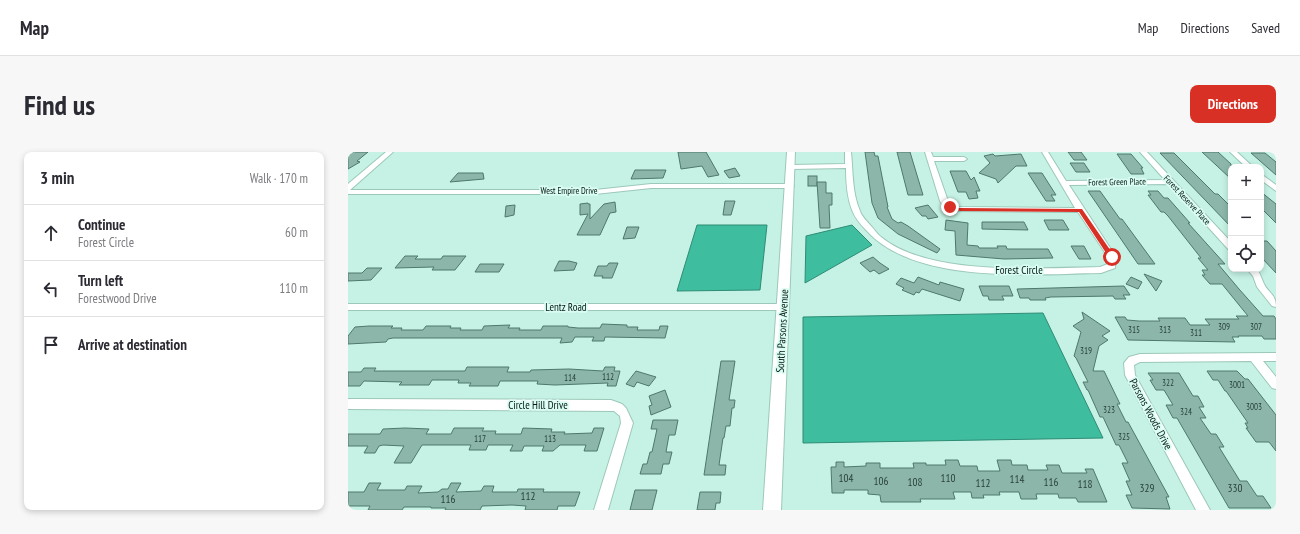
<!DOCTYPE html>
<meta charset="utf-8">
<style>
body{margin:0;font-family:"PT Sans Narrow",sans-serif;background:#f7f7f7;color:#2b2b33}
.controls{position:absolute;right:12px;top:12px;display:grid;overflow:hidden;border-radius:8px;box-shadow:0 2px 6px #0003}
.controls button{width:36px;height:36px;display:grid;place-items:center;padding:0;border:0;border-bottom:1px solid #e1e1e2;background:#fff;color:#2b2b33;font:20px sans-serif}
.stop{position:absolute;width:12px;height:12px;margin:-9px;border:3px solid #d93025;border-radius:50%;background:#fff}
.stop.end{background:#d93025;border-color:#fff;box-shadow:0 1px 4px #0008}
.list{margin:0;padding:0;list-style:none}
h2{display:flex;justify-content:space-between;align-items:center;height:52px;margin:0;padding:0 16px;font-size:17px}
h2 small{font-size:13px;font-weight:400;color:#7c7c81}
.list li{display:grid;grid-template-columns:26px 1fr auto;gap:12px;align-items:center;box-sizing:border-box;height:56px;padding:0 16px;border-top:1px solid #e1e1e2}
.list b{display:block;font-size:15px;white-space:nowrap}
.list p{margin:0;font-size:13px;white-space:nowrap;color:#7c7c81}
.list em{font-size:13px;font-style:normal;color:#7c7c81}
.icon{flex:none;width:22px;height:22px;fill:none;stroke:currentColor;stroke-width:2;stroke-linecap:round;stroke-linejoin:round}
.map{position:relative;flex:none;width:928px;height:358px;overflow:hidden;border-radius:8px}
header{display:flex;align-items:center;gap:24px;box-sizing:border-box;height:56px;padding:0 20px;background:#fff;border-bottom:1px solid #e1e1e2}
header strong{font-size:19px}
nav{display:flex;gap:22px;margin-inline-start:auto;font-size:14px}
.intro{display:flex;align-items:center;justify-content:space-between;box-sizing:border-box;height:96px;padding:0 24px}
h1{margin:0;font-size:28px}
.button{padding:10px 18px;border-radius:8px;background:#d93025;color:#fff;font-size:14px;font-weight:700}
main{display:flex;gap:24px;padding:0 24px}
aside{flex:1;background:#fff;border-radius:8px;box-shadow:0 2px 6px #0003}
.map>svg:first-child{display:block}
.water{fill:#3ebd9f;stroke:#2e8c75}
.building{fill:#8bb6a9;stroke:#4f786c}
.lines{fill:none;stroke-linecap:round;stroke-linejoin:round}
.minor-casing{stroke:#9cc8ba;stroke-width:2}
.major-casing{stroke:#9cc8ba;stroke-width:2}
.minor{fill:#fff;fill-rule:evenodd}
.major{fill:#fff;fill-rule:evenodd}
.route{fill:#d93025}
.labels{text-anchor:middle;stroke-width:3.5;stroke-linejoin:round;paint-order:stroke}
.far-street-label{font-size:9px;fill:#081814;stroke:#d9fdf2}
.number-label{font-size:9px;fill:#294039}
.street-label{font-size:11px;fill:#081814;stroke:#d9fdf2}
.near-number-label{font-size:11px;fill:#294039}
</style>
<header>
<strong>Map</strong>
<nav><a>Map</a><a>Directions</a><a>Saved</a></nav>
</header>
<div class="intro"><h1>Find us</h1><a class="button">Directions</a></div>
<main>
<aside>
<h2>3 min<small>Walk · 170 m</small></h2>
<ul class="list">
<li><svg class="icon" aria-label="ahead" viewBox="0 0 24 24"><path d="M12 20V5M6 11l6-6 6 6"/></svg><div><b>Continue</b><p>Forest Circle</p></div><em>60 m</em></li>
<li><svg class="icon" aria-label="left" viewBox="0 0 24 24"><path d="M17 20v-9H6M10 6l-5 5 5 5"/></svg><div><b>Turn left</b><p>Forestwood Drive</p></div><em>110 m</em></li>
<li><svg class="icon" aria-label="arrive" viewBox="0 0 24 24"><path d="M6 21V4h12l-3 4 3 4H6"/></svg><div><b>Arrive at destination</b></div></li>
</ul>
</aside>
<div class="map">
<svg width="928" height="358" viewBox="0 0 928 358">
<rect width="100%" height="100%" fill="#c5f2e4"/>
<g class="water">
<path d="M349 73H419L412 138 329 139Z"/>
<path d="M504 73 524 93 457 131 458 84Z"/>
<path d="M695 161 755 286 455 291V165Z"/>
</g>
<g class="building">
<path d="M0 0H20L9 9 12 10 0 17Z"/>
<path d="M330 0H358L371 23 360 25 354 14 333 17Z"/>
<path d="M517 0H526L527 4H530L540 55H539L544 67 550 71 553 70 560 74 592 97 589 101 550 82 530 66 524 51Z"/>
<path d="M549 0H562L575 43H560Z"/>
<path d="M720 0H733L739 8H726Z"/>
<path d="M854 0H870L883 12V27Z"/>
<path d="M812 1H826L867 42H870L883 55V75Z"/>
<path d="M903 1H917L928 10V23Z"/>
<path d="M645 2 647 4 673 2 679 14H668L650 31 648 27 631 21 642 11 636 4Z"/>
<path d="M769 2H783L795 16H793L796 22H783Z"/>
<path d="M722 11H736L742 20H728Z"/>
<path d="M387 16 392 24 381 26 376 19Z"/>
<path d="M287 18H318L315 26 283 27Z"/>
<path d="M602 19H618L623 28 626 25 632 39H628L630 46 621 47 618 40H610Z"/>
<path d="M110 21H135L136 27 102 30Z"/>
<path d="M680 21H694L708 43H703L707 49H698Z"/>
<rect x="460" y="24" width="9" height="10"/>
<path d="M469 30H478V41H484V53H481L482 76H472Z"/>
<path d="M740 39H752L772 67H774L807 112H790Z"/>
<path d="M800 39H810L816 46H820L842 71H840L877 112H870L891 137 915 164H926L928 167V187H916L914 184H890L891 185H884L887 190 780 188 767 165H777L779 168 791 169H812L810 166H837L842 173H862L857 167H891L888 164H900L874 132H862L854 123H857L854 118H860L850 106H853L820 64 816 60H813L800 43H803Z"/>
<path d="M913 40 928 52V71L913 56Z"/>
<path d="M377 49H387L383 63H375Z"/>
<path d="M267 50 268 60 262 61 252 83H229L240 62 232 63V52L240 51V52H242V67L256 52Z"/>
<path d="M167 53 166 63 157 65 158 54Z"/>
<path d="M580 53 590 65 580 67 578 64H574L567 56Z"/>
<path d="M598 68 620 71 619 93 630 94 631 96H650L649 94H658L659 97H700L705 106 656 107 608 103 607 79 597 78Z"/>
<path d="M696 68H715L721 78H701Z"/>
<path d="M634 70H676L680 78 634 77Z"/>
<path d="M279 75H291L287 86 275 87Z"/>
<path d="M913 89H919L928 99V121L913 105 916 104 913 101Z"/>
<path d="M723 94H736L743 107H731Z"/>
<path d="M57 104H70L67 107H93L95 104H118L107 118H84L86 115 47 116Z"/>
<path d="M525 105 532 111 541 117 531 122 526 118 522 120 512 111Z"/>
<path d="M211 109H221L229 111 226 118 206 119Z"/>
<path d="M261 111H270L264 126H254L255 124H246L250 114H259Z"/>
<path d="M132 112H156L151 120H127Z"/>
<path d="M19 116H34L23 128 0 129V121H14Z"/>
<path d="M796 122 814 129 808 139Z"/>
<path d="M570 125 591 133 592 130 616 137 612 149 574 137 571 141 568 140 566 143 554 138 556 136 548 132 553 126 566 131Z"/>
<path d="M783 125 794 130 790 137 778 132Z"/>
<path d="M631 134H661L665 144H654L656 148H641L640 144H635Z"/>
<path d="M776 134 782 143H775L778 147H767L765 144 703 145 697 146 698 148H682L681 146H672L669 137Z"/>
<path d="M734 160 762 179 754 184 760 188 751 194 745 219H756L772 252H769L778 270H780L821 345H818L822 357 784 356 778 343H784L778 329H782L774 311H780L771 293H768L755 265H752L740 238H739L735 230H740L728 206 726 204 733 180 725 174 736 167Z"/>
<path d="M254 172 279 173V175H290L289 178H311L312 174H320L317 186 257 185 256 189H244L246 185H227L224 190 212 191 214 186H45L40 187 38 190 0 192V184L7 175 21 174H45L43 176H54L53 178H75L78 174H103L102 176H113L112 178H134L136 174 162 173 160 176H172L171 178H193L195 174H220V175L230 176H252Z"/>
<path d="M373 209H387L381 248H387L386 256H384L382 274H378L376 286H375L371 313H378L377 323H356Z"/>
<path d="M119 215H161L159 220H182L183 218 221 217 255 219 257 215H267L266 219H272L268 234H259L260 231 207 233 189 232 190 229H152L150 234H121L123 231H110L111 228H84L81 233H51L54 230 16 229 12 234H0V220H13L16 216H28L26 219H117Z"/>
<path d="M288 219 308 225 301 234 289 230 286 235 278 232Z"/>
<path d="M859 219H889L897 227H900L928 263V299L921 290H908L898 276H900L897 271H900L878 239H877L870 228H865Z"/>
<path d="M800 221H831L845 244H850L856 255H851L858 266H852L863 282H868L876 295H871L892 329H899L909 344H915L923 356H881L829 266H825L818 253H825L816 238H808L802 228H805Z"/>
<path d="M317 238 323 255 303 263 301 254 304 253 301 244Z"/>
<path d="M305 268H330L327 283H321L318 300H324L321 312H315L313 322H292L295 312H299L302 300H304L309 277H303Z"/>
<path d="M57 276 81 277 78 282H103L106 276H136L134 279H148L147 282H173L175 276 204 277 203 280H217L216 282 244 281 246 276H256L249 299H236L238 293H212L205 299H194L196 294H176L174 299H162L165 293H140L138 298H121L123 293H74L63 311H46L56 294 35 293 31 294 27 301H16L20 294H0V282H32L35 277Z"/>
<path d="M597 308H610L612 314H629L630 319H652L649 308H663L664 313H679L680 318H700L698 313H711L714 321H739L737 317H745L759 350H730L728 346H711L710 342H688L689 347H673L671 340H651L652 343H635L636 346H624L623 340H605L607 347H572L573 350H533L532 343 520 342V338H496V341H484L483 315H488V310H496V315L518 314V311H532V316H566L565 311H578V313H598Z"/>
<path d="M21 331H33L29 338H57L59 334H74L70 341 90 340 94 337H100L103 331H113L108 340 133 339 136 334H146L144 340H169L170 337H196L195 340H232L227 354H210L209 358H177L178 354 164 353 134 354 132 358H97L98 356H83V355H56L54 358H20L22 354H0V340H16Z"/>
<path d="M287 338H309L304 358H282Z"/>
<path d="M352 340H373L372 351H368L367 358H349Z"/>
</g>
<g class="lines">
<defs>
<g id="minor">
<path d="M38 0H45L2 38H247L303 32H442L446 34 442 36H303L247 42H0V32Z"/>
<path d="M497 0H503C505 19 504 41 512 59 514 65 519 69 523 74 526 77 529 82 533 85 582 125 692 116 752 115L760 112V105L730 60 607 59 595 54 592 49 577 0H583L585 5H616L619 7 616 9H586L600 49 609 55 727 56 694 0H700L718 29 817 28 792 0H799L883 90V98L880 97 821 32 721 33 768 105 767 116 753 121C685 122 567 133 518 78 512 72 507 66 504 58 499 45 498 30 498 16L443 17 440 15 443 13 497 12Z"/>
<path d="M882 0H889L905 15H898Z"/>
<path d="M913 22 928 33V39L913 28Z"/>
<path d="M899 117H908C913 122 913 126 916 132 921 142 928 142 928 155L924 154 909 135 905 124Z"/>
<path d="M0 152H436L441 155 436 158H0Z"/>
<path d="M928 201V209H915L928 225V237L924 236 903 209 792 210 786 213 787 223 862 358H848L777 223 776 211 781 205 792 202Z"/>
<path d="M0 247 263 248 274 252 278 256 285 271 260 358H246L273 271 272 264 266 259 0 257Z"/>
</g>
<path id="major" d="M439 0H447L433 358H415Z"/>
</defs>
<use href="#minor" class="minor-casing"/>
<use href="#major" class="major-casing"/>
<use href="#minor" class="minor"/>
<use href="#major" class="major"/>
</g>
<path class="route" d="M602 53 612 56 734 57 767 105 762 107 731 60 612 59 600 56V54Z"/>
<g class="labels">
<g class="far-street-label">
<text transform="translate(769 30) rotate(-1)" y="3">Forest Green Place</text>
<text x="221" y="42">West Empire Drive</text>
<text transform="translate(839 48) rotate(47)" y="3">Forest Reserve Place</text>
</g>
<g class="number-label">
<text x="876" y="178">309</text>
<text x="908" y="178">307</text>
<text x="786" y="181">315</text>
<text x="817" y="181">313</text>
<text x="848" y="184">311</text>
<text x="738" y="202">319</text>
<text x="260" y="228">112</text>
<text x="222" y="229">114</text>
<text x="820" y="234">322</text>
<text x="889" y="236">3001</text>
<text x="906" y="258">3003</text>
<text x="761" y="261">323</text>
<text x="838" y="263">324</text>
<text x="776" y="288">325</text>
<text x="132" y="290">117</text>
<text x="202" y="290">113</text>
</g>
<g class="street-label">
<text x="671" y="122">Forest Circle</text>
<text x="218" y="159">Lentz Road</text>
<text transform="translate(434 179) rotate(-87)" y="4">South Parsons Avenue</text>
<text x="190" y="257">Circle Hill Drive</text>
<text transform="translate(803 262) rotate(62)" y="4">Parsons Woods Drive</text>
</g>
<g class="near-number-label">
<text x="498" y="330">104</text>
<text x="600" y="330">110</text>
<text x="669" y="331">114</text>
<text x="533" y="333">106</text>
<text x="567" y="334">108</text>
<text x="703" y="334">116</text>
<text x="635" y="335">112</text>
<text x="737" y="336">118</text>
<text x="799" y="340">329</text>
<text x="887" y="340">330</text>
<text x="180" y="348">112</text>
<text x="100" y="351">116</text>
</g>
</g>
</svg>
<div class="controls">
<button>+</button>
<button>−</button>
<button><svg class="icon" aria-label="locate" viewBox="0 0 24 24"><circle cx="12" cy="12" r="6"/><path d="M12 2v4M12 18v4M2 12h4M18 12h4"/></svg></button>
</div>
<div class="stop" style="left:764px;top:105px"></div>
<div class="stop end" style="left:602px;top:55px"></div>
</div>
</main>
